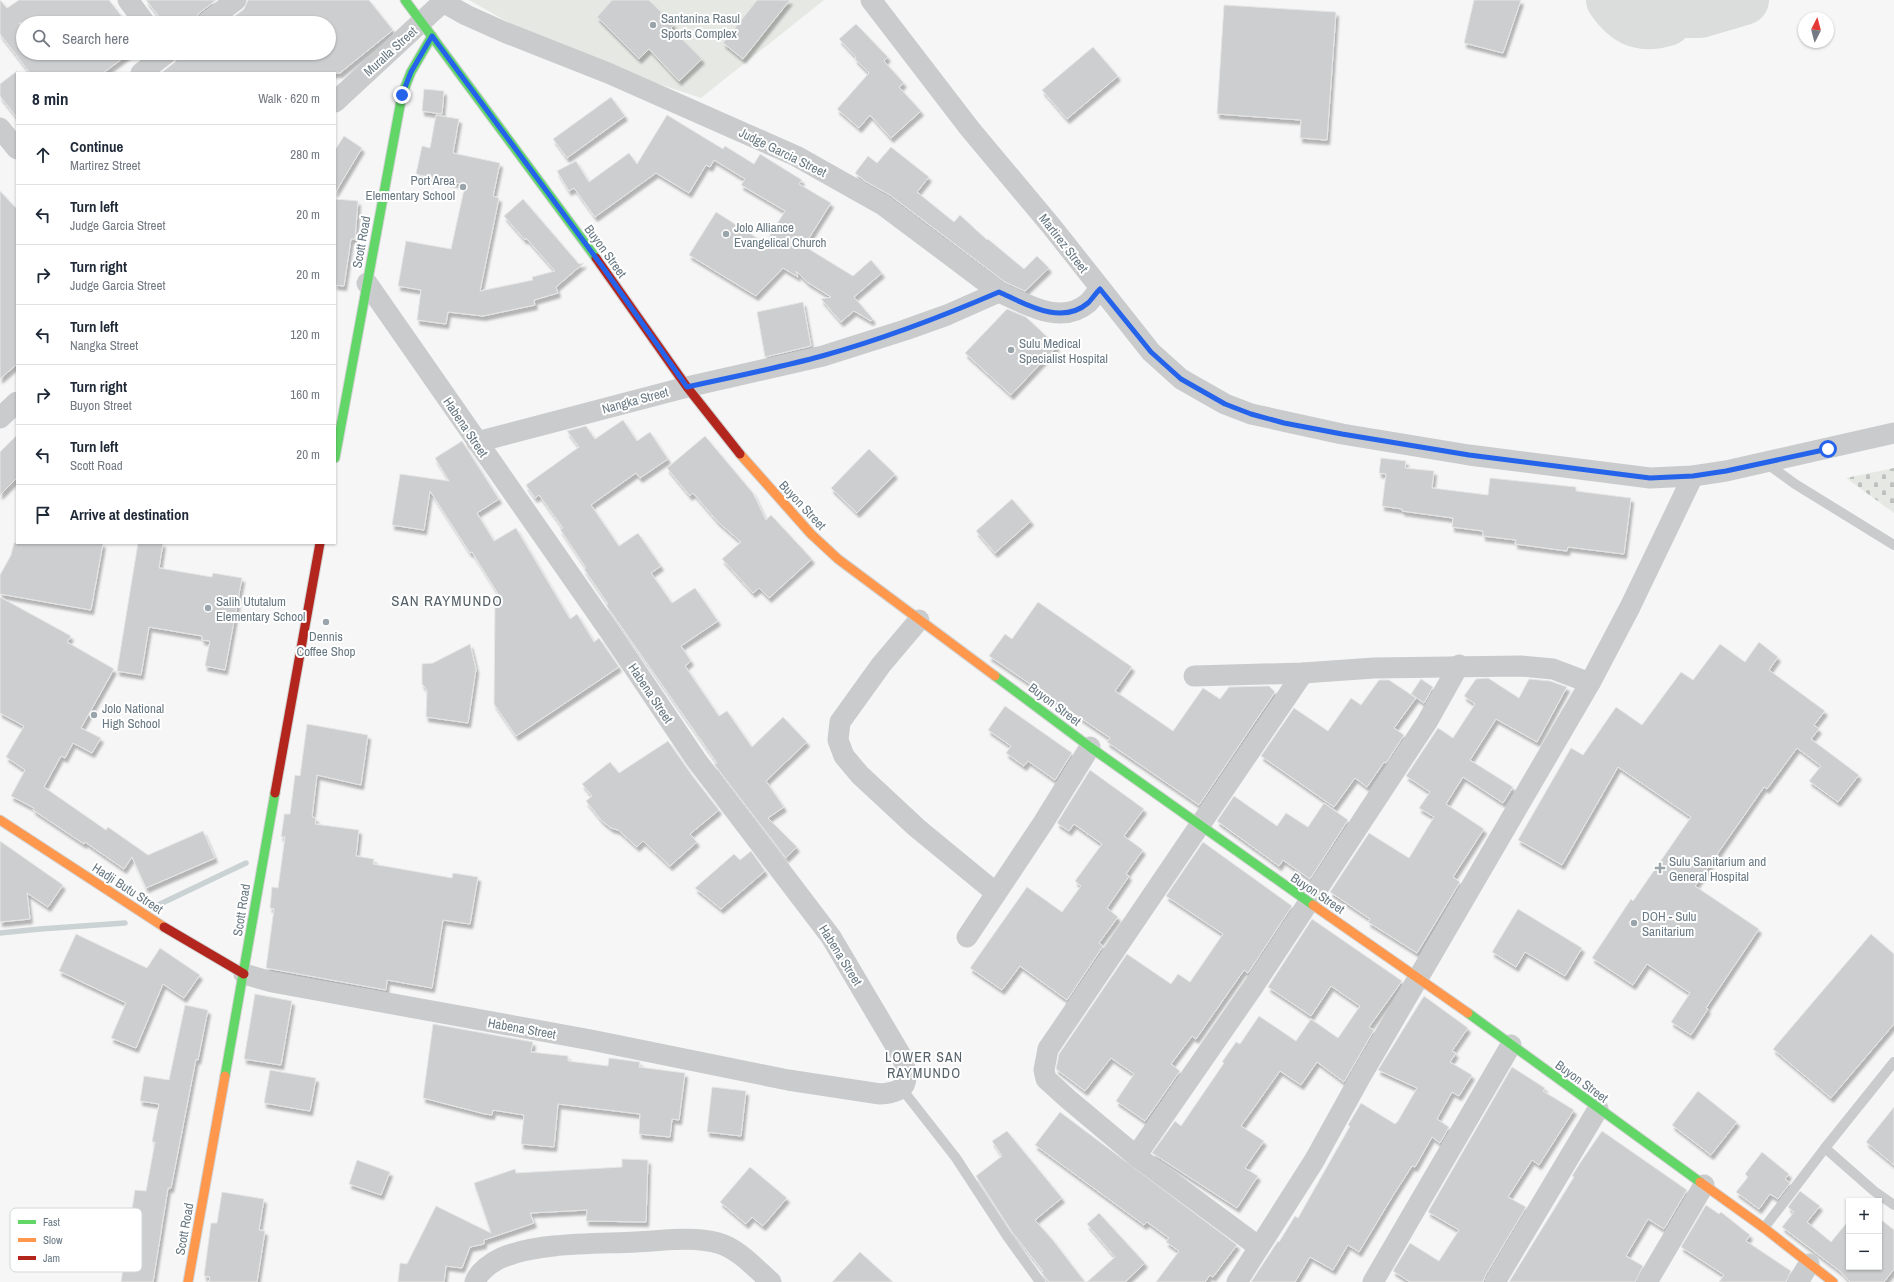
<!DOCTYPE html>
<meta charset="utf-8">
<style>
body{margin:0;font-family:"Archivo Narrow",sans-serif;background:#f2f2f3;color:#1f2937}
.controls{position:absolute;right:12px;bottom:12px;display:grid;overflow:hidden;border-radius:0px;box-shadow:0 1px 3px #0004}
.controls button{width:36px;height:36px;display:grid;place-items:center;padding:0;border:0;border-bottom:1px solid #e0e1e3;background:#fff;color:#1f2937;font:20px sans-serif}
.compass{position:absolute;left:1798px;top:12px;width:36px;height:36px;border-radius:50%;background:#fff;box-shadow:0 1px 3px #0004;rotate:6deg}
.stop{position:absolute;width:12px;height:12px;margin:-9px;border:3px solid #2563eb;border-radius:50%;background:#fff}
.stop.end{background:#2563eb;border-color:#fff;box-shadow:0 1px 4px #0008}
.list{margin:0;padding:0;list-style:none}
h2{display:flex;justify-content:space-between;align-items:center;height:52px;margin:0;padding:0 16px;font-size:17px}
h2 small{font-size:13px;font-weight:400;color:#747a83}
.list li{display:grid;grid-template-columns:26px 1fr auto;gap:12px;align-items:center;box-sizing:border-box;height:60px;padding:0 16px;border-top:1px solid #e0e1e3}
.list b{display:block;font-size:15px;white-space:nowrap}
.list p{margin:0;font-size:13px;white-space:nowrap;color:#747a83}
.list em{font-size:13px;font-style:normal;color:#747a83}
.icon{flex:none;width:22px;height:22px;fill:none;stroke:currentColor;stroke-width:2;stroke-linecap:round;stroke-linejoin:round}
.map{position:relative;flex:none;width:1894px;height:1282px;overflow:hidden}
.search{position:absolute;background:#fff;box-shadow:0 1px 3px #0004;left:16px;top:16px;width:320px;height:44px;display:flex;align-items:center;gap:10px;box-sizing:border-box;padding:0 14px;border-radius:22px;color:#747a83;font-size:15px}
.panel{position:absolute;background:#fff;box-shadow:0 1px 3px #0004;left:16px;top:72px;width:320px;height:472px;border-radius:0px}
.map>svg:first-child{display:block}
.green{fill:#e5e8e3}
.cemetery{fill:url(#cemetery-stones)}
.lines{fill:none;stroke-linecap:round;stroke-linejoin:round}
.stream{stroke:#cad2d4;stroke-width:5.5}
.taxiway{stroke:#dbdcdc;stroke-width:50}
.building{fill:#cdcecf;stroke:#e6e6e6;filter:url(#shadow)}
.fast-casing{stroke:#d2d3d4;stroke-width:11}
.slow-casing{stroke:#d2d3d4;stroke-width:11}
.jam-casing{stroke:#d2d3d4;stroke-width:11}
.lane{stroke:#c9cbcc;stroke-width:10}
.street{stroke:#c9cbcc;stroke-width:21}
.fast{stroke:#63d668;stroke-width:9}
.slow{stroke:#ff974d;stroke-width:9}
.jam{stroke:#b3261e;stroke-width:9}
.route{stroke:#2563eb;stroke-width:5}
.poi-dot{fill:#9aa5ab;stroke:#fff;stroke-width:1.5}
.labels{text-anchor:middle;stroke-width:4;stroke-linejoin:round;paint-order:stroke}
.poi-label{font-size:13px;fill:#697983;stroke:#fff;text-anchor:start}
.street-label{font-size:13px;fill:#697983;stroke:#fff}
.neighbourhood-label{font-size:14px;letter-spacing:1px;fill:#566269;stroke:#fff}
.quarter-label{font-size:15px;letter-spacing:1px;fill:#566269;stroke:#fff}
.key{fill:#fff;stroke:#d2d7da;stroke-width:1}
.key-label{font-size:11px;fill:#697983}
</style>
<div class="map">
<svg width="1894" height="1282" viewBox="0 0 1894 1282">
<defs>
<pattern id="cemetery-stones" width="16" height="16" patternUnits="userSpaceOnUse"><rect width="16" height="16" fill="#e5e8e3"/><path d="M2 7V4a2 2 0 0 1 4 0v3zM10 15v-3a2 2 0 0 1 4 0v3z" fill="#bec1bd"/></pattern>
<filter id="shadow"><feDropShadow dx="2.5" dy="4.5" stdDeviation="1" flood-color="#0004"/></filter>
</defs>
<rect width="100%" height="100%" fill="#f6f6f6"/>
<path class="green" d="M469 0H824L701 98 557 50Z"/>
<path class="cemetery" d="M1894 468V513L1846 478Z"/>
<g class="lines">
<g class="stream">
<path d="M158 905 246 863"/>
<path d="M0 933 40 929 125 923"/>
</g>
<g class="taxiway">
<path d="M1611 0C1626 22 1641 29 1667 21L1655 0"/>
<path d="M1659 0 1677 13H1700L1744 0"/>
</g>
</g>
<g class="building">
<path d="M0 0 7 8 19 0H109L127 23H19L23 29V53H130L103 73H30L0 34Z"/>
<path d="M146 0H216L198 14 194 23H164Z"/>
<path d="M248 0H369L393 30 340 73H161L175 62 179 53H329V23H226L244 9Z"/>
<path d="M612 0H649L674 25 671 28 702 59 679 81 649 49 639 59 597 17Z"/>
<path d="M757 0H790L743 59 723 43Z"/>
<path d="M1474 0H1521L1503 53 1464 43Z"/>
<path d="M1224 5 1336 12 1327 140 1300 138 1301 120 1217 114Z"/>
<path d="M856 24 888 57 884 61 904 83 899 87 921 111 891 138 870 115 859 128 837 109 869 73 855 59 856 57 839 39Z"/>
<path d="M1093 47 1118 76 1067 119 1042 90Z"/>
<path d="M17 71V118L0 96V84Z"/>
<path d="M424 89 444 91 442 114 422 111Z"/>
<path d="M611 97 625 116 567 158 553 139Z"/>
<path d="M436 115 459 119 453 153 500 163 493 196 499 198 480 291 533 280 532 277 555 271 526 238 525 240 504 216 523 199 579 264 584 263 556 287 558 293 534 300 535 305 483 316 448 312 446 324 417 320 421 290 398 286 406 241 451 249 465 185 416 174 422 146 430 148Z"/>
<path d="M667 115 723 149 725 146 754 164 760 154 802 180 799 184 831 203 804 246 853 276 871 260 882 273 854 297 873 319 871 321 854 311 841 322 821 299 831 297 807 282 796 271 798 277 783 268 756 296 689 255 716 212 765 243 785 211 741 185 745 179 714 160 710 167 706 165 689 193 656 173 595 217 574 188 569 191 557 171 576 161 589 182 629 153 637 164Z"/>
<path d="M344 136 362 148 335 193V150Z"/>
<path d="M891 147 929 177 917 192 954 222 960 215 987 240 988 239 1024 269 1037 256 1049 268 1025 291 1005 282 890 195 865 181 855 173 868 156 877 163Z"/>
<path d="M0 191 17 209V364L0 379Z"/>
<path d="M335 199 358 201 355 239H351L344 286 335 285Z"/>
<path d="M803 302 811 346 765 357 757 312Z"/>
<path d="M1007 309 1026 317 1057 346 1011 395 965 353Z"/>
<path d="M623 420 637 441 650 432 668 459 640 478 636 473 591 505 619 546 638 533 661 566 651 573 672 603 695 588 718 621 681 646 691 661 685 666 719 716 727 711 752 747 783 717 807 742 766 781 784 807 768 818 797 847 786 858 714 764 717 763 606 605 608 604 584 569 586 568 560 529 563 528 539 495 535 498 526 485 579 447 567 431 586 426 595 439Z"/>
<path d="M17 435V478L0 495V452Z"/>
<path d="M705 436 753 493 766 520 771 515 812 559 769 598 759 588 753 593 722 559 741 542 718 522 693 493 690 496 667 468Z"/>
<path d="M462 441 499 499 477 513 494 541 516 528 570 619 577 614 594 642 599 638 619 667 516 736 494 704 495 600 500 597 472 552 470 553 430 491 424 530 392 525 400 474 449 481 435 458Z"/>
<path d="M869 449 895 474 857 513 831 488Z"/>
<path d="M1381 458 1406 461 1405 468 1434 471 1432 488 1488 495 1490 478 1576 487V491L1631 498 1624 554 1568 547 1567 551 1515 544 1516 540 1483 536V531L1452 527 1453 518 1402 511V509L1382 506 1386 474 1379 473Z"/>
<path d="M1012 499 1031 521 995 553 976 531Z"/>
<path d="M14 543H103L91 610 0 594V575L11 555Z"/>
<path d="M138 543H163L159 568 212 577 213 573 242 578 225 670 205 666 210 641 202 640V636L149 627 141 675 117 671Z"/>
<path d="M0 597 71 636 67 642 114 669 81 728 101 738 92 753 73 743 65 758 61 756 44 787 106 830 108 827 148 855 203 831 215 858 146 888 132 857 124 869 85 842 84 844 33 810 34 808 11 796 25 770 6 757 24 726 0 713Z"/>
<path d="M1038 602 1132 667 1115 691 1173 731 1203 688 1220 699 1229 687 1269 686 1275 692 1199 805 1107 742 1110 738 989 656 1005 634 1012 639Z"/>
<path d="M1759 642 1778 657 1769 670 1825 711 1814 725 1819 729 1811 739 1859 775 1838 802 1809 781 1821 766 1797 748 1767 789 1764 787 1695 886 1759 929 1706 1008 1708 1009 1691 1035 1671 1022 1690 993 1647 964 1633 985 1592 958 1631 899 1633 901 1691 817 1618 767 1562 865 1518 840 1571 748 1583 755 1616 707 1642 725 1681 672 1693 680 1720 644 1745 662Z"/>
<path d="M470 644 476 669 468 723 426 717 427 690 422 684V664L433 663Z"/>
<path d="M1488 678 1519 698 1529 679 1550 681 1567 687 1537 742 1496 719 1470 760 1513 787 1503 803 1463 777 1446 804 1484 829 1453 877 1460 882 1417 953 1368 922 1370 919 1330 892 1369 833 1409 858 1434 817 1419 808 1430 792 1406 776 1438 728 1453 738 1475 704 1464 696 1476 679Z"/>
<path d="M1421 679 1433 687 1424 703 1411 694Z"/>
<path d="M1379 680H1389L1416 698 1394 728 1404 735 1386 763 1384 762 1367 787 1355 778 1334 807 1261 756 1294 708 1328 731 1351 698 1361 705Z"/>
<path d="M1005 706 1072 753 1055 780 1028 761 1024 766 1006 753 1011 746 988 730Z"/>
<path d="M307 724 368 735 361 785 317 775 312 817 316 818 315 824 359 830 356 856 374 859 373 864 452 878 453 873 478 877 470 924 443 920 432 988 387 980 386 990 266 968 274 909 270 908 272 887 278 888 285 837H281L284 817V814H290L295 775 300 776Z"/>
<path d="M668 741 694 778 719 810 690 834 697 842 670 866 643 841 637 847 618 830 611 828 602 821 586 801 592 796 582 784 610 762 619 773Z"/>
<path d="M1090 770 1144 809 1124 836 1143 850 1126 874 1129 876 1107 908 1118 917 1099 943 1103 946 1067 1000 1020 966 1002 990 970 968 1027 887 1062 912 1081 886 1075 881 1102 844 1074 824 1069 831 1057 823Z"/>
<path d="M1234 796 1277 826 1286 813 1308 827 1324 803 1348 820 1310 879 1283 860 1279 866 1217 821Z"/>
<path d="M0 841 63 885 48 907 27 893 30 919 0 922Z"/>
<path d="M1203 842 1292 906 1248 973 1244 970 1196 1039 1192 1036 1171 1064 1180 1071 1145 1121 1116 1101 1134 1074 1111 1058 1085 1091 1056 1069 1059 1054 1127 954 1171 984 1178 974 1190 982 1223 934 1166 896Z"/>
<path d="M751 851 765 871 721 909 695 888 734 854 740 860Z"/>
<path d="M1518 909 1582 948 1565 976 1525 952 1516 967 1492 952Z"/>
<path d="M1312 919 1402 981 1369 1027 1374 1030 1344 1082 1317 1062 1301 1085 1280 1071 1241 1126 1264 1141 1245 1168 1258 1176 1237 1208 1152 1153 1175 1121 1181 1126 1224 1063 1222 1062 1236 1042 1240 1044 1259 1016 1296 1041 1311 1019 1338 1038 1360 1006 1331 986 1311 1016 1268 987Z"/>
<path d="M76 934 147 968 160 948 200 975 184 998 163 984 136 1048 111 1038 126 1003 59 971Z"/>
<path d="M1871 934 1894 954V1024L1831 1098 1773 1049Z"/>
<path d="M255 994 292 1001 281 1065 244 1059Z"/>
<path d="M1424 996 1468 1028 1452 1051 1456 1053 1450 1062 1472 1075 1459 1096 1452 1092 1437 1119 1449 1127 1440 1143 1432 1137 1415 1167 1412 1166 1394 1194 1359 1252 1348 1245 1333 1270 1310 1257 1295 1282H1251L1278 1241 1279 1242 1295 1216 1298 1218 1350 1126 1348 1125 1361 1103 1395 1124 1398 1121 1417 1088 1378 1070Z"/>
<path d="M185 1005 208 1010 198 1060 196 1059 171 1188H168L153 1282H121L135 1190 146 1191 155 1142H152L159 1104 140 1101 144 1076 169 1080Z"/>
<path d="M433 1024 533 1042 531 1052 568 1056V1061L608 1066 609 1058 640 1062 639 1067 685 1073 679 1120 672 1119 670 1137 639 1134 640 1114 558 1104 554 1147 521 1144 524 1115 493 1110 492 1115 485 1114 423 1098Z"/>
<path d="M1512 1067 1545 1088 1543 1091 1574 1110 1539 1165 1532 1160 1508 1197 1526 1207 1485 1276 1483 1282H1410L1393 1271 1410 1243 1439 1261 1459 1230 1428 1212Z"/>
<path d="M270 1070 316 1078 310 1111 264 1103Z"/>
<path d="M712 1087 746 1091 741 1136 707 1132Z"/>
<path d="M1698 1091 1737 1122 1711 1155 1672 1125Z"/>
<path d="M1894 1107V1165L1866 1142Z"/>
<path d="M1060 1112 1237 1245 1213 1277 1210 1275 1205 1282H1156L1179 1251 1166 1242 1169 1238 1147 1222 1144 1225 1035 1145Z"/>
<path d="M1007 1131 1062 1198 1035 1220 1052 1239 1085 1282H1049L1041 1272 1043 1271 1012 1232 976 1176 1002 1156 992 1141Z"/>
<path d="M1602 1131 1687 1190 1664 1229 1648 1219 1626 1256 1643 1266 1635 1282H1509L1574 1177 1572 1176 1580 1163Z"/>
<path d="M1762 1152 1789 1174 1785 1179 1790 1183 1778 1199 1770 1194 1759 1209 1736 1192 1748 1177 1745 1174Z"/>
<path d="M622 1159 648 1160 646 1222 586 1221 587 1210 530 1213 534 1223 484 1240V1244L470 1247 462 1268 446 1266 444 1282H398L400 1263 407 1264 436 1206 491 1233 474 1183 515 1169 516 1173 622 1167Z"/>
<path d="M357 1160 390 1172 381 1195 349 1184Z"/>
<path d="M750 1167 787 1198 763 1226 752 1217 746 1224 720 1202Z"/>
<path d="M1800 1191 1820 1206 1807 1222 1831 1242 1849 1220V1267H1879V1218L1894 1230V1269L1884 1282H1850L1841 1272 1782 1227 1794 1212 1788 1207Z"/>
<path d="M222 1192 264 1199 259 1230 265 1231 257 1282H209L210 1277 204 1276 211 1223H217Z"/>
<path d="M1706 1205 1719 1214 1721 1212 1750 1235 1746 1241 1791 1271 1786 1282H1719L1724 1275 1681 1247Z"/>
<path d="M1099 1213 1145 1263 1125 1282H1087L1115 1257 1087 1224Z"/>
<path d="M860 1252 893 1282H832Z"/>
</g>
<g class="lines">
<defs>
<g id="fast">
<path d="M405 0 596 258"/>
<path d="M335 458 402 95 411 72 432 36"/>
<path d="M995 676 1090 747 1313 905"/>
<path d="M1468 1013 1700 1182"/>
<path d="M225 1076 275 793"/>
</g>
<g id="slow">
<path d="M740 454 811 534 838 559 995 676"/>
<path d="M0 820 164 927"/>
<path d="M1313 905 1468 1013"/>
<path d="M1700 1182 1764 1228 1833 1282"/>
<path d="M188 1282 225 1076"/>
</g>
<g id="jam">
<path d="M596 258 687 387 740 454"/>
<path d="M275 793 320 543"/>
<path d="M164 927 244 974"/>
</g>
</defs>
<use href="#fast" class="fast-casing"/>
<use href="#slow" class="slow-casing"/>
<use href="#jam" class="jam-casing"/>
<g class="lane">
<path d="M1766 463 1795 484 1894 545"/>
<path d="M902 1089 956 1158 1007 1236 1040 1282"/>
<path d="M1825 1148 1874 1191 1894 1205"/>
<path d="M1764 1228 1825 1148 1894 1062"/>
</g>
<g class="street">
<path d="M128 0 145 23"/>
<path d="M871 0 970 129 1052 227 1151 352 1181 379 1225 404 1251 414 1342 434 1469 455 1650 478 1693 476 1726 471 1894 433"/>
<path d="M443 2 466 15 504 32 608 73 796 156 883 205 999 292C1026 304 1061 326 1088 303 1092 299 1096 293 1100 289"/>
<path d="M206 23 236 0"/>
<path d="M141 73 167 53"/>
<path d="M335 102 445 0"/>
<path d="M0 128 17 149"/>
<path d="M0 418 17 402"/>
<path d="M477 442 687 387 823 356 905 330 947 315 999 292"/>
<path d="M919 620 881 665 840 722 838 740 844 756 860 775 917 828 996 893"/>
<path d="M1194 676 1303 673 1374 668 1521 666 1553 669 1590 683"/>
<path d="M967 937 1043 823 1090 747"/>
<path d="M244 974 272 982 591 1040 788 1080 880 1094C908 1092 910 1082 902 1057L831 937 697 761 610 632 367 283"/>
<path d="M1136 1156 1253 987 1427 722 1459 665"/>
<path d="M1259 1247 1136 1156 1068 1099 1046 1079 1044 1070 1048 1049 1303 673"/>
<path d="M475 1282C478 1272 492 1262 501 1258 538 1242 596 1244 636 1242 662 1241 692 1236 718 1243 739 1249 755 1268 771 1282"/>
<path d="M1237 1282 1314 1161 1361 1076 1590 683 1630 607 1693 476"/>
<path d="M1373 1282 1511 1045"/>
<path d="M1495 1282 1598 1109"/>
<path d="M1647 1282 1704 1185"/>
<path d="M1798 1282 1809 1264"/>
</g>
<use href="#fast" class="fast"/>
<use href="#slow" class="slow"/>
<use href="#jam" class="jam"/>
</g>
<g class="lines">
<path class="route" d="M402 95 411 72 432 36 602 266 687 387C732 377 778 368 822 356 883 339 941 317 999 292 1026 304 1061 326 1088 303 1092 299 1096 293 1100 289L1151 352 1181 379 1225 404 1251 414 1284 423 1342 434 1469 455 1650 478 1693 476 1726 471 1828 449"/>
</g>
<g class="poi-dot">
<circle cx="653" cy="25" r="4"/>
<circle cx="463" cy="187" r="4"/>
<circle cx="726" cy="234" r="4"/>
<circle cx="1011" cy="350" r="4"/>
<circle cx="208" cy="608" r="4"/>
<circle cx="326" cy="622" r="4"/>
<circle cx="94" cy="715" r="4"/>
<path d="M1658 862h4v4h4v4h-4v4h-4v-4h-4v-4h4z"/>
<circle cx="1634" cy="923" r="4"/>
</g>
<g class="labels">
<g class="poi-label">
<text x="661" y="23">Santanina Rasul<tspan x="661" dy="15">Sports Complex</tspan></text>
<text x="455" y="185" text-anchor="end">Port Area<tspan x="455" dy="15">Elementary School</tspan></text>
<text x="734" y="232">Jolo Alliance<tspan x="734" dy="15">Evangelical Church</tspan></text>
<text x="1019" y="348">Sulu Medical<tspan x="1019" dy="15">Specialist Hospital</tspan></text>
<text x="216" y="606">Salih Ututalum<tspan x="216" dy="15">Elementary School</tspan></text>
<text x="326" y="641" text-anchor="middle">Dennis<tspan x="326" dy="15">Coffee Shop</tspan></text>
<text x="102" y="713">Jolo National<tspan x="102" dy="15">High School</tspan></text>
<text x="1669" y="866">Sulu Sanitarium and<tspan x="1669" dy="15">General Hospital</tspan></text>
<text x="1642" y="921">DOH - Sulu<tspan x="1642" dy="15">Sanitarium</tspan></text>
</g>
<g class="street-label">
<text transform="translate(390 51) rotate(-42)" y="5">Muralla Street</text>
<text transform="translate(783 152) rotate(26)" y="5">Judge Garcia Street</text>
<text transform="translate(361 242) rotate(-80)" y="5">Scott Road</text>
<text transform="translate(1064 243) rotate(52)" y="5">Martirez Street</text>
<text transform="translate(606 251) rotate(54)" y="5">Buyon Street</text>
<text transform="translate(635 400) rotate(-15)" y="5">Nangka Street</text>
<text transform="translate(466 427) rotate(56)" y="5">Habena Street</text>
<text transform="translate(803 505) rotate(47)" y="5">Buyon Street</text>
<text transform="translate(651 693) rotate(56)" y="5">Habena Street</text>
<text transform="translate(1055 704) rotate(37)" y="5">Buyon Street</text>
<text transform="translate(128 888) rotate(33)" y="5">Hadji Butu Street</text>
<text transform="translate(1318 893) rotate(34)" y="5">Buyon Street</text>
<text transform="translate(241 910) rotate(-81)" y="5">Scott Road</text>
<text transform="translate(841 955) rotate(58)" y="5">Habena Street</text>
<text transform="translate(522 1028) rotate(10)" y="5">Habena Street</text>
<text transform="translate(1582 1081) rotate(36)" y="5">Buyon Street</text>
<text transform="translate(184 1229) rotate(-80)" y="5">Scott Road</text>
</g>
<g class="neighbourhood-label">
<text x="924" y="1062">LOWER SAN<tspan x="924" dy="16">RAYMUNDO</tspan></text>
</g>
<g class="quarter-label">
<text x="447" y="606">SAN RAYMUNDO</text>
</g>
</g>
<rect x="10" y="1208" width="132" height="64" rx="6" class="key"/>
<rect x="18" y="1220" width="18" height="4" fill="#63d668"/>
<rect x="18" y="1238" width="18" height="4" fill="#ff974d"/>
<rect x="18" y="1256" width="18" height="4" fill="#b3261e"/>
<g class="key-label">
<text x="43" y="1226">Fast</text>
<text x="43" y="1244">Slow</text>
<text x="43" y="1262">Jam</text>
</g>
</svg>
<div class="controls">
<button>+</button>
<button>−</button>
</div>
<svg class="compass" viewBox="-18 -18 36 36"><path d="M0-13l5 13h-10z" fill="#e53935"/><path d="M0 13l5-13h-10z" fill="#747a83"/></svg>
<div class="stop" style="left:1828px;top:449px"></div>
<div class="stop end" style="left:402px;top:95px"></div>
<div class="search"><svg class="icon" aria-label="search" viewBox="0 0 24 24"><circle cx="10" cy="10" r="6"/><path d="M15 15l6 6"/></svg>Search here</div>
<section class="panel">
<h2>8 min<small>Walk · 620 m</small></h2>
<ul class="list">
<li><svg class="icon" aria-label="ahead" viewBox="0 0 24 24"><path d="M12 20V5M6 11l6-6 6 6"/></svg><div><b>Continue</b><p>Martirez Street</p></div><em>280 m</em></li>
<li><svg class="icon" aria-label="left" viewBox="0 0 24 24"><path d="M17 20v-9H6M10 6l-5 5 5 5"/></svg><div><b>Turn left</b><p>Judge Garcia Street</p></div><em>20 m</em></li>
<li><svg class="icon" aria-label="right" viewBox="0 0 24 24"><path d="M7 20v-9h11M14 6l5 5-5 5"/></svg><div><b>Turn right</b><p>Judge Garcia Street</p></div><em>20 m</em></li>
<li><svg class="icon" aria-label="left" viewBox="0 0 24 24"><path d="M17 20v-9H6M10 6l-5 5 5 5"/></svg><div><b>Turn left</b><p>Nangka Street</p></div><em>120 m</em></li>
<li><svg class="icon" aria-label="right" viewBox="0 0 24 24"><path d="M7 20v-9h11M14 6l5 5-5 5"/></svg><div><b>Turn right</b><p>Buyon Street</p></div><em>160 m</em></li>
<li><svg class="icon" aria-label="left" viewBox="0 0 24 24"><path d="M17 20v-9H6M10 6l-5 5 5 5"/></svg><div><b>Turn left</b><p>Scott Road</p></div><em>20 m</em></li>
<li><svg class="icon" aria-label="arrive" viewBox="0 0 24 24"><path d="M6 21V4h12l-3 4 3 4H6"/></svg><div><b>Arrive at destination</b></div></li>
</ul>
</section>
</div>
